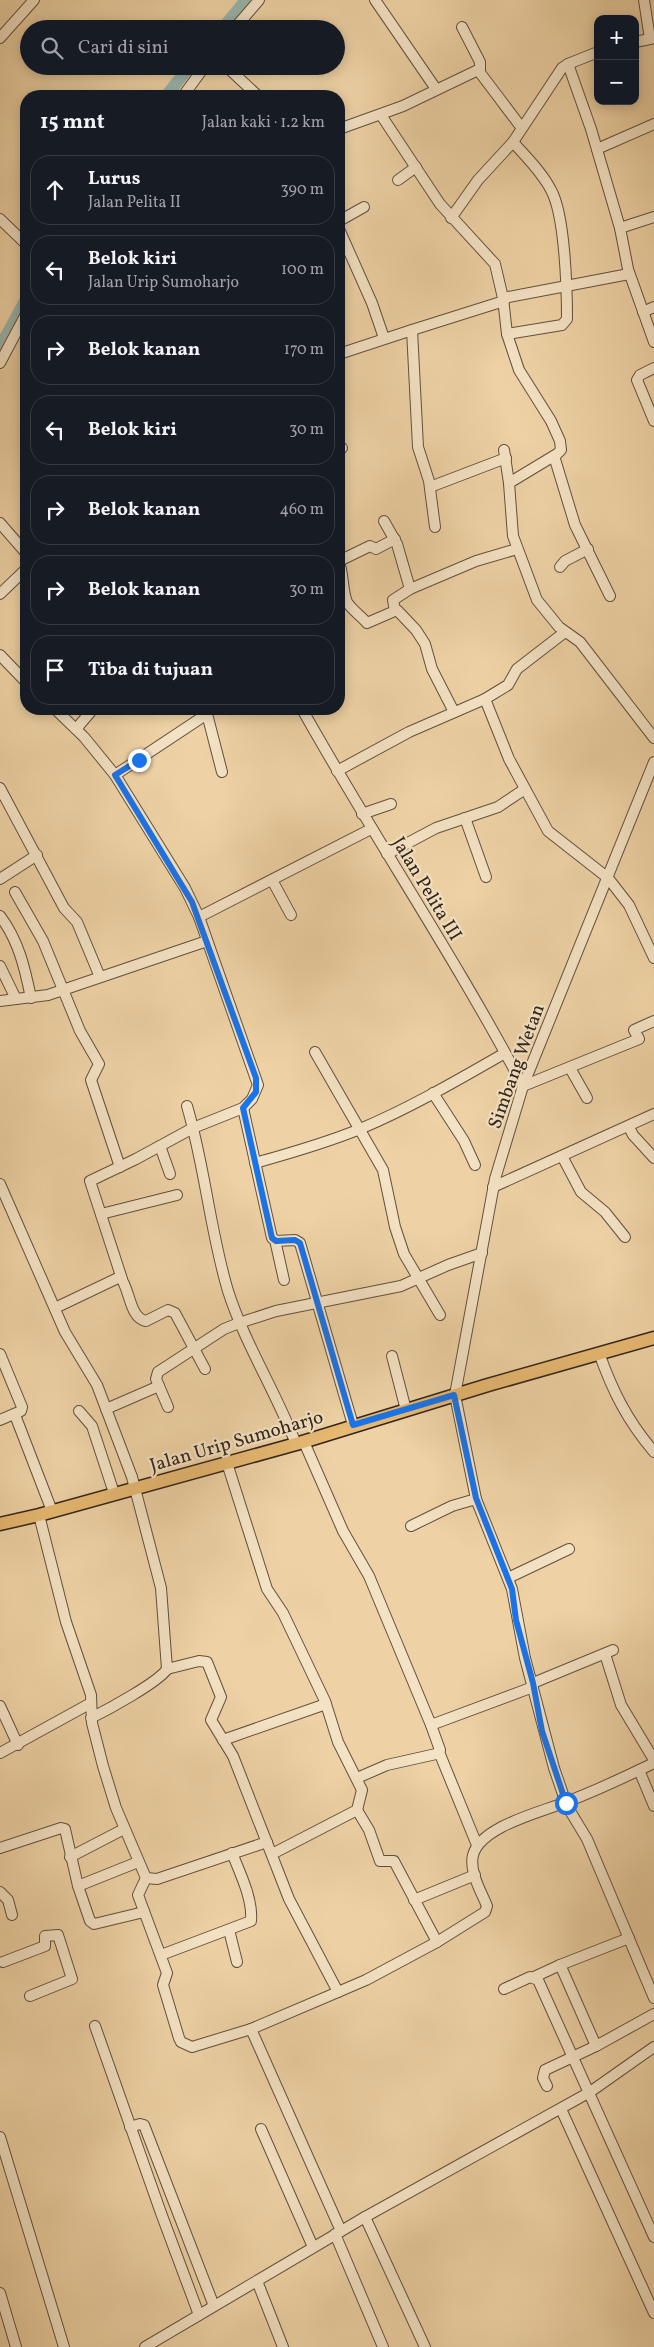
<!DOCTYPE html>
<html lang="id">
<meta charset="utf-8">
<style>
body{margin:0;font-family:Vollkorn,serif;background:#242831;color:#f1f3f6}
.controls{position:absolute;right:15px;top:15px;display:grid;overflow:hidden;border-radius:10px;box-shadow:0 2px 12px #0003}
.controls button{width:45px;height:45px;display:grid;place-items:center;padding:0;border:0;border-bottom:1px solid #363941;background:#171b24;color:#f1f3f6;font:25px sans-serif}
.stop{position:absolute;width:15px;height:15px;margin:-11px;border:4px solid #1a73e8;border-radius:50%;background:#fff}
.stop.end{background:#1a73e8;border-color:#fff;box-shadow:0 1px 5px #0008}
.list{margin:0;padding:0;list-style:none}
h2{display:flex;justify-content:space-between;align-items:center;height:65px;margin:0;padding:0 20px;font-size:21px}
h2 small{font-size:16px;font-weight:400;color:#9ea1a6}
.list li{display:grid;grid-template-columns:32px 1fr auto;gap:15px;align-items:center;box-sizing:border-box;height:70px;margin:0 10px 10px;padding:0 10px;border:1px solid #363941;border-radius:20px}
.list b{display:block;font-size:19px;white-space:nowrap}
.list p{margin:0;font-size:16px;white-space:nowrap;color:#9ea1a6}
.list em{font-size:16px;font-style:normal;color:#9ea1a6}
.icon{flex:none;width:28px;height:28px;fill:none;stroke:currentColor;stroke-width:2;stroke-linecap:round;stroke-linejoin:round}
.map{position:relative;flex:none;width:654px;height:2347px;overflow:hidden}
.search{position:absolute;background:#171b24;box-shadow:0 2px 12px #0003;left:20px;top:20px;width:325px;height:55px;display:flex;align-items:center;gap:12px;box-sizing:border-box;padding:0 18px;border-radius:28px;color:#9ea1a6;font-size:19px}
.panel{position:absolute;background:#171b24;box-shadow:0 2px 12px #0003;left:20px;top:90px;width:325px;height:625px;border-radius:20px}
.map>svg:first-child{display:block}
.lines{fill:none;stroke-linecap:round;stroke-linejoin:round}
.river{stroke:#9ab6ac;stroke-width:12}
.minor-casing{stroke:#61503d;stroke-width:12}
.major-casing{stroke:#32241a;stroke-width:15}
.minor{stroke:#f4e2c4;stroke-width:10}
.major{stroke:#e7b972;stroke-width:12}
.route{stroke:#1a73e8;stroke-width:6}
.labels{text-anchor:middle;stroke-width:4.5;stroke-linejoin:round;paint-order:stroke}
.street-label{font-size:19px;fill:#32241a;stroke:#f4e2c4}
</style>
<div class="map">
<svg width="654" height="2347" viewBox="0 0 654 2347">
<rect width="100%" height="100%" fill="#eed2a5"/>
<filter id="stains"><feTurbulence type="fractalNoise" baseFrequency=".004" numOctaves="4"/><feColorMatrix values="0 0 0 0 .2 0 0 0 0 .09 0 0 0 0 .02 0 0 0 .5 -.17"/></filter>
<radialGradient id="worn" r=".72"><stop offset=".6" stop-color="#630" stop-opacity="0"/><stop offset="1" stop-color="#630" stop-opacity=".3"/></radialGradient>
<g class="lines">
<g class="river">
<path d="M222 29 246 0"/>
<path d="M166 96 190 66"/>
<path d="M0 347 26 299"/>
</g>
<defs>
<g id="minor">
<path d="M375 0 436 89"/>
<path d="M644 0 650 39 654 38"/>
<path d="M462 27 480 62V71"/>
<path d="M234 29 259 0"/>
<path d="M0 38 34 0"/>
<path d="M635 42 650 39"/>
<path d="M226 66 258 96"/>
<path d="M183 96 205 66"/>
<path d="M381 115 440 204 495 264 503 298 507 334 519 370 551 421 560 441 561 450 557 454 509 483 513 536 537 600 559 627 580 642 654 738"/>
<path d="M339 129 403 106 478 70 521 127"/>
<path d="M597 149 654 124"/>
<path d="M398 180 416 167"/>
<path d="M451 218 478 180 513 142 562 68 568 64"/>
<path d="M0 219 26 244"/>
<path d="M339 221 364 207"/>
<path d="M620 228 654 217"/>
<path d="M339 229 372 303 384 338"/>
<path d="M629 272 654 342"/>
<path d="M503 298 629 274 620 228 591 129 568 64 598 52"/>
<path d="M643 312 654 307"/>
<path d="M412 330 504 301"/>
<path d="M507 334 562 325 567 319C567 289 565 215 551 190 542 172 526 157 513 142"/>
<path d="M339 354 412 330 418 447 429 481 435 527"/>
<path d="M0 363 26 314"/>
<path d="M654 368 640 375 637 380 654 421"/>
<path d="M339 450 342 448"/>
<path d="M504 450 509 483"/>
<path d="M554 456 575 525 610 596"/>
<path d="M430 487 506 458"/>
<path d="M384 521 397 544 410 589 393 600 395 611"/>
<path d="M0 523 26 553"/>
<path d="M339 561 370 546 376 549 395 539"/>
<path d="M339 562C344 576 342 590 347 602 351 609 361 616 367 623L397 610 416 630 425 644 432 669 454 712"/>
<path d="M560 567 565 561 588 549"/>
<path d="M410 589 476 561 517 549"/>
<path d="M0 594 26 569"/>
<path d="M565 632 517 669 508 685 485 699 509 759 548 831 608 878 629 905 654 958"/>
<path d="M0 655 26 682"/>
<path d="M55 709 84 737 115 775 185 888 199 917 258 1085 252 1099 243 1108 193 1128 136 1159 90 1181 122 1279"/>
<path d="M302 709C373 836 455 957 523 1086L639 1039 634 1030 654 1021"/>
<path d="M206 710 222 772"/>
<path d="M76 729 93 709"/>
<path d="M654 762 523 1086 495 1179 455 1395 476 1499 512 1589 525 1658 554 1768 567 1806 587 1839 654 1998"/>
<path d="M337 771 409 732 485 699"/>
<path d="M115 775 207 714"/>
<path d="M0 788 64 908 77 922 100 977"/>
<path d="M362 814 391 804"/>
<path d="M465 818 486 877"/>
<path d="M387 854 436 828 498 807 525 789"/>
<path d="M0 879 37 855"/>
<path d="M272 880 291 915"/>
<path d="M15 892 43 941 80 1031 99 1064 91 1080 120 1167"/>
<path d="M0 916C19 941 25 969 31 998"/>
<path d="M199 917 371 829"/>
<path d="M0 966 16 999"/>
<path d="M0 1001 48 995 207 941"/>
<path d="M315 1052 383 1170 395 1227 404 1254 440 1315"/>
<path d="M570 1068 587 1098"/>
<path d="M433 1093 464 1141 475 1165"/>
<path d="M187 1106C205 1167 210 1231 228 1291 245 1344 276 1392 296 1444"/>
<path d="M243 1108 272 1238 276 1241 295 1240 300 1243 353 1425"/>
<path d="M629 1127 633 1135 654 1158"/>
<path d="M160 1146 170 1174"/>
<path d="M562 1156 581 1192 605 1212 625 1237"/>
<path d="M255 1163C291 1153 326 1143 360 1129 410 1108 458 1080 505 1053"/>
<path d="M0 1184 65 1332 97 1385 132 1477 161 1588 167 1669 199 1661 207 1662 221 1697 211 1720 233 1756 289 1899 338 1992 366 1980 437 1942 485 1912 487 1906C481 1891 469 1872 473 1855 481 1826 542 1812 566 1802 596 1791 625 1777 654 1763"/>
<path d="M493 1187 654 1114"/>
<path d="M101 1214 177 1195"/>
<path d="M275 1240 284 1280"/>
<path d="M55 1308 120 1277C130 1288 129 1318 146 1321L168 1310 175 1313 205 1369"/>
<path d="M599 1353C613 1392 627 1420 654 1452"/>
<path d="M0 1354 22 1407 21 1411 0 1420"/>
<path d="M392 1356 406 1410"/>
<path d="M168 1407 156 1379 158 1372 224 1329 239 1323 276 1311 401 1286 448 1265 482 1253"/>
<path d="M106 1409 159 1386"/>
<path d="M79 1411 92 1426 114 1493"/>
<path d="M15 1415 52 1511"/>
<path d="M304 1442 343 1531 369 1576 431 1725 533 1687"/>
<path d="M227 1463 267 1589 283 1613 325 1701 338 1742 362 1790 357 1810 272 1854"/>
<path d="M39 1515 66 1622 91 1695 92 1723 103 1766 116 1808 146 1878 138 1895 167 1973 163 1985 179 2038 181 2042 192 2047 251 2029 341 2231"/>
<path d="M411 1526 452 1506 476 1499"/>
<path d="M508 1578 569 1549"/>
<path d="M605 1654 621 1705 654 1760"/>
<path d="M533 1683 613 1650"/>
<path d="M0 1706 18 1745"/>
<path d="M91 1718C107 1710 159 1682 167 1669"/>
<path d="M223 1740 326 1704"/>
<path d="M439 1752 477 1845"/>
<path d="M0 1753 91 1703"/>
<path d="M639 1770 654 1806"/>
<path d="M357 1778 387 1765 436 1754 440 1750 431 1725"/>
<path d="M357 1810 369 1830 380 1861H394L437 1942"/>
<path d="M0 1848 61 1828 65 1829 78 1886 138 1862"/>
<path d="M70 1857 124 1829"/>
<path d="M146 1878 157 1879 267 1842"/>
<path d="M78 1886 90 1921 94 1924 144 1912"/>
<path d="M0 1892 8 1900 12 1915"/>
<path d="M414 1900 475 1875"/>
<path d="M229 1930 237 1962"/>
<path d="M629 1938 560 1965 562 1969 596 2046 654 2014"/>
<path d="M161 1955 251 1921C253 1899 240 1873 232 1853"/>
<path d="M3 1962 45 1946V1936L58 1935 72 1979 30 1996"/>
<path d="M534 1977 560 1965"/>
<path d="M504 1989 530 1977 538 1980 654 2237"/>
<path d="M95 2026 161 2213 199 2315"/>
<path d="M251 2029 338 1992"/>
<path d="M547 2086 543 2078 545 2070 596 2046"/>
<path d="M561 2109 654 2313"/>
<path d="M130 2127 140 2124 144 2125 214 2306"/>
<path d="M261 2129 313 2247"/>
<path d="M0 2137 64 2347"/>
<path d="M365 2217 425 2347"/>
<path d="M335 2234 383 2347"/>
<path d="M257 2281 283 2347"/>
<path d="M0 2293 16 2347"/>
<path d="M145 2347 365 2217 590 2092 654 2047"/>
</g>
<path id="major" d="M0 1524 39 1515 296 1444 488 1385 654 1338"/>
</defs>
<use href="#minor" class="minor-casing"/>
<use href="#major" class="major-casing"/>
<use href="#minor" class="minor"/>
<use href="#major" class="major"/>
</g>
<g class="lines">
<path class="route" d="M139 760 115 775 192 902 256 1078V1092L243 1108 272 1238 276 1241 295 1240 300 1243 353 1425 454 1395 476 1498 512 1589 516 1620 533 1683 542 1731 566 1803"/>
</g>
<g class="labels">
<g class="street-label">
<text transform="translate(428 888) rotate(59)" y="7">Jalan Pelita III</text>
<text transform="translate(515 1066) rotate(-70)" y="7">Simbang Wetan</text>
<text transform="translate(236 1440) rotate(-16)" y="7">Jalan Urip Sumoharjo</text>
</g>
</g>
<rect width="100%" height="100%" filter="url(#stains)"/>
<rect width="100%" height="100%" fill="url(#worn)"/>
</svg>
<div class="controls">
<button>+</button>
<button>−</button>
</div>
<div class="stop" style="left:566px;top:1803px"></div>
<div class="stop end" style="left:139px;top:760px"></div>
<div class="search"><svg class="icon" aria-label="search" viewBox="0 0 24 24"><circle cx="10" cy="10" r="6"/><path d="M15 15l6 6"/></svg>Cari di sini</div>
<section class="panel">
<h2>15 mnt<small>Jalan kaki · 1.2 km</small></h2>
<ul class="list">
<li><svg class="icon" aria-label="ahead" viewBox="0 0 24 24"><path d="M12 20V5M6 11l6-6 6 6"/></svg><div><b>Lurus</b><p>Jalan Pelita II</p></div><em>390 m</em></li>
<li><svg class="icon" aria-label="left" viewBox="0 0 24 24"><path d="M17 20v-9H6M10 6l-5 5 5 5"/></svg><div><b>Belok kiri</b><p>Jalan Urip Sumoharjo</p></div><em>100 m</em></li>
<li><svg class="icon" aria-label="right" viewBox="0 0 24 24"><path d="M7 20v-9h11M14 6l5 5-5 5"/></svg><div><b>Belok kanan</b></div><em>170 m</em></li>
<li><svg class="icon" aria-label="left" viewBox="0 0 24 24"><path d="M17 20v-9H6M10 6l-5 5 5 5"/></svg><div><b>Belok kiri</b></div><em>30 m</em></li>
<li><svg class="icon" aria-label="right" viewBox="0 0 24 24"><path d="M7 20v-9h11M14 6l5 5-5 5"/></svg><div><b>Belok kanan</b></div><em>460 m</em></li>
<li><svg class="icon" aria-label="right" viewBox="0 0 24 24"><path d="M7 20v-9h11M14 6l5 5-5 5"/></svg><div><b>Belok kanan</b></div><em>30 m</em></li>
<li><svg class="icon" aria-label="arrive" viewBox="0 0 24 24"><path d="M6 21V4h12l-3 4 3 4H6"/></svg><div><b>Tiba di tujuan</b></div></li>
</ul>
</section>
</div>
